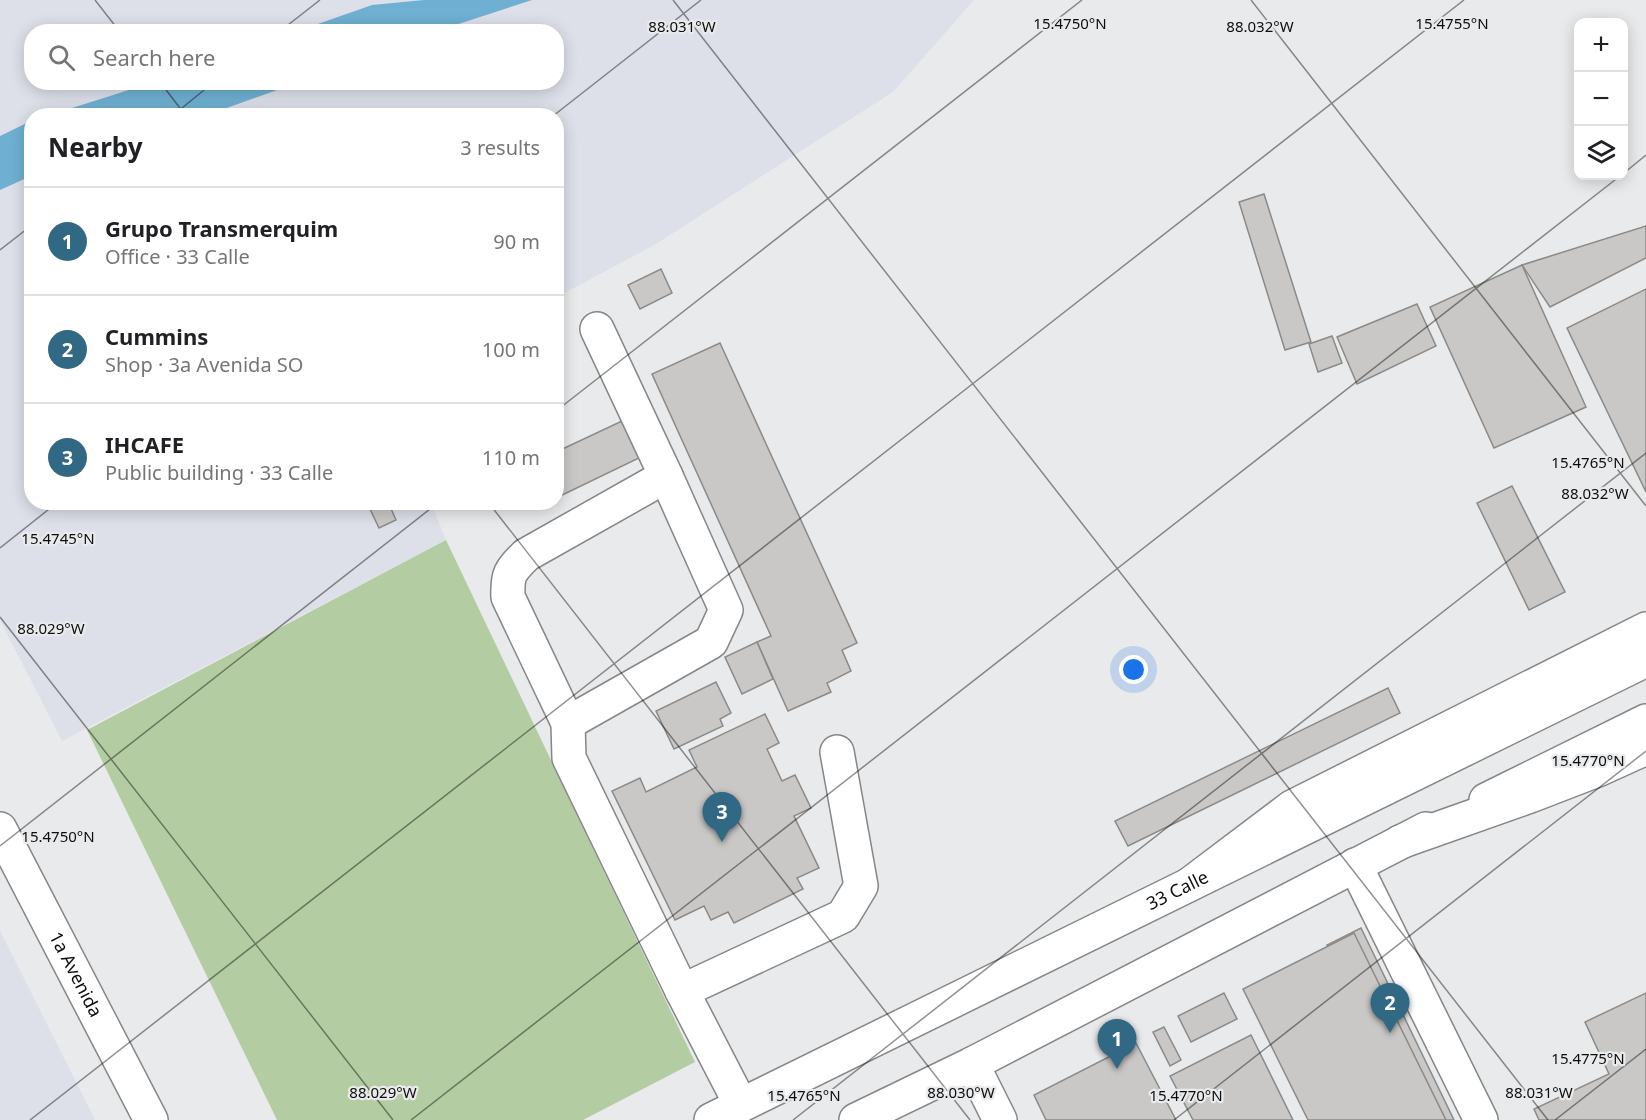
<!DOCTYPE html>
<meta charset="utf-8">
<style>
body{margin:0;font-family:"Noto Sans",sans-serif;background:#f6f6f6;color:#202124}
.controls{position:absolute;right:18px;top:18px;display:grid;overflow:hidden;border-radius:12px;box-shadow:0 3px 15px #0003}
.controls button{width:54px;height:54px;display:grid;place-items:center;padding:0;border:0;border-bottom:2px solid #e0e0e0;background:#fff;color:#202124;font:30px sans-serif}
.you{position:absolute;left:1134px;top:670px;width:21px;height:21px;margin:-15px;border:4px solid #fff;border-radius:50%;background:#1a73e8;box-shadow:0 0 0 9px #1a73e833}
.badge{display:grid;place-items:center;width:39px;height:39px;border-radius:50%;background:#316883;color:#fff;font-size:20px;font-weight:700}
.pin{position:absolute;translate:-50% -50px;filter:drop-shadow(0 2px 3px #0008)}
.pin::after{content:'';position:absolute;top:32px;width:21px;height:18px;background:inherit;clip-path:polygon(0 0,100% 0,50% 100%)}
.list{margin:0;padding:0;list-style:none}
h2{display:flex;justify-content:space-between;align-items:center;height:78px;margin:0;padding:0 24px;font-size:26px}
h2 small{font-size:20px;font-weight:400;color:#757577}
.list li{display:grid;grid-template-columns:39px 1fr auto;gap:18px;align-items:center;box-sizing:border-box;height:108px;padding:0 24px;border-top:2px solid #e0e0e0}
.list b{display:block;font-size:22px;white-space:nowrap}
.list p{margin:0;font-size:20px;white-space:nowrap;color:#757577}
.list em{font-size:20px;font-style:normal;color:#757577}
.icon{flex:none;width:33px;height:33px;fill:none;stroke:currentColor;stroke-width:2;stroke-linecap:round;stroke-linejoin:round}
.map{position:relative;flex:none;width:1646px;height:1120px;overflow:hidden}
.search{position:absolute;background:#fff;box-shadow:0 3px 15px #0003;left:24px;top:24px;width:540px;height:66px;display:flex;align-items:center;gap:15px;box-sizing:border-box;padding:0 21px;border-radius:24px;color:#757577;font-size:22px}
.panel{position:absolute;background:#fff;box-shadow:0 3px 15px #0003;left:24px;top:108px;width:540px;height:402px;border-radius:24px}
.map>svg:first-child{display:block}
.built{fill:#dde0e9;fill-rule:evenodd}
.green{fill:#b4cca2}
.water{fill:#6fb0d2}
.building{fill:#c9c8c7;stroke:#8b8a89;stroke-width:1.5}
.lines{fill:none;stroke-linecap:round;stroke-linejoin:round}
.minor-casing{stroke:#858687;stroke-width:36}
.major-casing{stroke:#858687;stroke-width:36}
.highway-casing{stroke:#858687;stroke-width:36}
.minor{stroke:#fff;stroke-width:33}
.major{stroke:#fff;stroke-width:33}
.highway{stroke:#fff;stroke-width:33}
.ticks{fill:none;stroke:#0d0d0e;stroke-width:1.5;stroke-opacity:0.45}
.labels{text-anchor:middle;stroke-width:4.5;stroke-linejoin:round;paint-order:stroke}
.street-label{font-size:18px;fill:#0d0d0e;stroke:#e9eaeb}
.ticks-label{font-size:15px;text-anchor:middle;fill:#0d0d0e;stroke:#e9eaeb;stroke-width:4.5;stroke-linejoin:round;paint-order:stroke}
</style>
<div class="map">
<svg width="1646" height="1120" viewBox="0 0 1646 1120">
<rect width="100%" height="100%" fill="#e9eaeb"/>
<g class="built">
<path d="M0 0H974L893 92 656 244 557 297 556 116H32V502L431 503 446 540 62 741 0 620ZM32 32H556V82H32Z"/>
<path d="M0 931 95 1120H0Z"/>
</g>
<path class="green" d="M446 540 695 1062 583 1120H277L87 730Z"/>
<g class="water">
<path d="M424 0H532L437 31H298L372 5Z"/>
<path d="M151 83V82L297 83 207 115H50Z"/>
<path d="M31 121V176L0 190V136Z"/>
</g>
<g class="building">
<path d="M1264 194 1311 342 1285 350 1239 202Z"/>
<path d="M1646 226V258L1550 307 1522 265Z"/>
<path d="M1522 265 1586 407 1494 448 1430 307Z"/>
<path d="M661 269 672 293 640 309 628 285Z"/>
<path d="M1646 289V492L1567 328Z"/>
<path d="M1417 304 1436 346 1357 384 1337 337Z"/>
<path d="M1332 336 1342 363 1318 372 1309 344Z"/>
<path d="M720 343 857 643 842 650 851 671 827 683 831 692 788 711 757 642 771 636 652 374Z"/>
<path d="M622 421 639 458 556 498V452Z"/>
<path d="M1512 486 1565 592 1529 610 1477 503Z"/>
<path d="M384 502H388L396 520 379 528 370 509Z"/>
<path d="M757 642 773 679 742 694 725 657Z"/>
<path d="M716 682 731 713 720 719 723 726 674 749 656 711Z"/>
<path d="M1388 688 1400 713 1128 846 1115 821Z"/>
<path d="M765 714 779 743 767 749 782 781 795 775 811 808 794 816 819 868 797 878 803 889 734 923 728 912 711 920 704 906 675 920 612 791 640 778 646 792 697 767 689 750Z"/>
<path d="M1361 928 1454 1120H1412L1327 945Z"/>
<path d="M1354 933 1446 1120H1308L1243 989Z"/>
<path d="M1224 993 1237 1019 1191 1042 1178 1016Z"/>
<path d="M1646 993V1120H1539L1534 1109 1609 1074 1585 1022Z"/>
<path d="M1164 1027 1181 1060 1170 1066 1153 1032Z"/>
<path d="M1251 1035 1293 1120H1193L1170 1076Z"/>
<path d="M1136 1043 1176 1120H1046L1034 1095Z"/>
</g>
<g class="lines">
<defs>
<g id="minor">
<path d="M597 329 666 476 726 610 711 642 568 723 569 758 682 991 741 1105"/>
<path d="M568 723 508 597C507 574 510 571 526 555L666 476"/>
<path id="s1" d="M0 829 151 1120"/>
<path d="M1355 865 1481 1120"/>
<path d="M682 991 843 916 861 886 837 752"/>
<path d="M972 1064 1000 1120"/>
</g>
<g id="major">
<path d="M1486 800 1646 721"/>
<path id="s2" d="M711 1120 1646 660"/>
<path d="M856 1120 972 1064 1426 829"/>
</g>
<g id="highway">
<path d="M1400 842 1530 796 1600 769 1646 748"/>
<path d="M1190 884 1292 807 1646 629"/>
</g>
</defs>
<use href="#minor" class="minor-casing"/>
<use href="#major" class="major-casing"/>
<use href="#highway" class="highway-casing"/>
<use href="#minor" class="minor"/>
<use href="#major" class="major"/>
<use href="#highway" class="highway"/>
</g>
<path class="ticks" d="M95 0 120 32M673 0 1548 1120M1251 0 1646 506M279 32 320 0M160 82 186 116M172 116 214 82M553 116 701 0M1624 173 1646 155M0 250 32 225M556 411 1082 0M488 502 970 1120M0 548 58 502M0 617 393 1120M0 846 439 502M30 1120 1464 0M411 1120 1620 176M793 1120 1646 453M1174 1120 1646 751M1555 1120 1646 1049"/>
<g class="labels">
<g class="street-label">
<text dy="6" stroke="none"><textPath href="#s2" startOffset="520">33 Calle</textPath></text>
<text dy="6" stroke="none"><textPath href="#s1" startOffset="164">1a Avenida</textPath></text>
</g>
</g>
<g class="ticks-label">
<text x="1070" y="29">15.4750°N</text>
<text x="1452" y="29">15.4755°N</text>
<text x="682" y="32">88.031°W</text>
<text x="1260" y="32">88.032°W</text>
<text x="1588" y="468">15.4765°N</text>
<text x="1595" y="499">88.032°W</text>
<text x="58" y="544">15.4745°N</text>
<text x="51" y="634">88.029°W</text>
<text x="1588" y="766">15.4770°N</text>
<text x="58" y="842">15.4750°N</text>
<text x="1588" y="1064">15.4775°N</text>
<text x="383" y="1098">88.029°W</text>
<text x="961" y="1098">88.030°W</text>
<text x="1539" y="1098">88.031°W</text>
<text x="804" y="1101">15.4765°N</text>
<text x="1186" y="1101">15.4770°N</text>
</g>
</svg>
<div class="controls">
<button>+</button>
<button>−</button>
<button><svg class="icon" aria-label="layers" viewBox="0 0 24 24"><path d="M12 4l9 5-9 5-9-5zM3 14l9 5 9-5"/></svg></button>
</div>
<div class="you"></div>
<div class="pin badge" style="left:1117px;top:1069px">1</div>
<div class="pin badge" style="left:1390px;top:1033px">2</div>
<div class="pin badge" style="left:722px;top:842px">3</div>
<div class="search"><svg class="icon" aria-label="search" viewBox="0 0 24 24"><circle cx="10" cy="10" r="6"/><path d="M15 15l6 6"/></svg>Search here</div>
<section class="panel">
<h2>Nearby<small>3 results</small></h2>
<ul class="list">
<li><span class="badge">1</span><div><b>Grupo Transmerquim</b><p>Office · 33 Calle</p></div><em>90 m</em></li>
<li><span class="badge">2</span><div><b>Cummins</b><p>Shop · 3a Avenida SO</p></div><em>100 m</em></li>
<li><span class="badge">3</span><div><b>IHCAFE</b><p>Public building · 33 Calle</p></div><em>110 m</em></li>
</ul>
</section>
</div>
